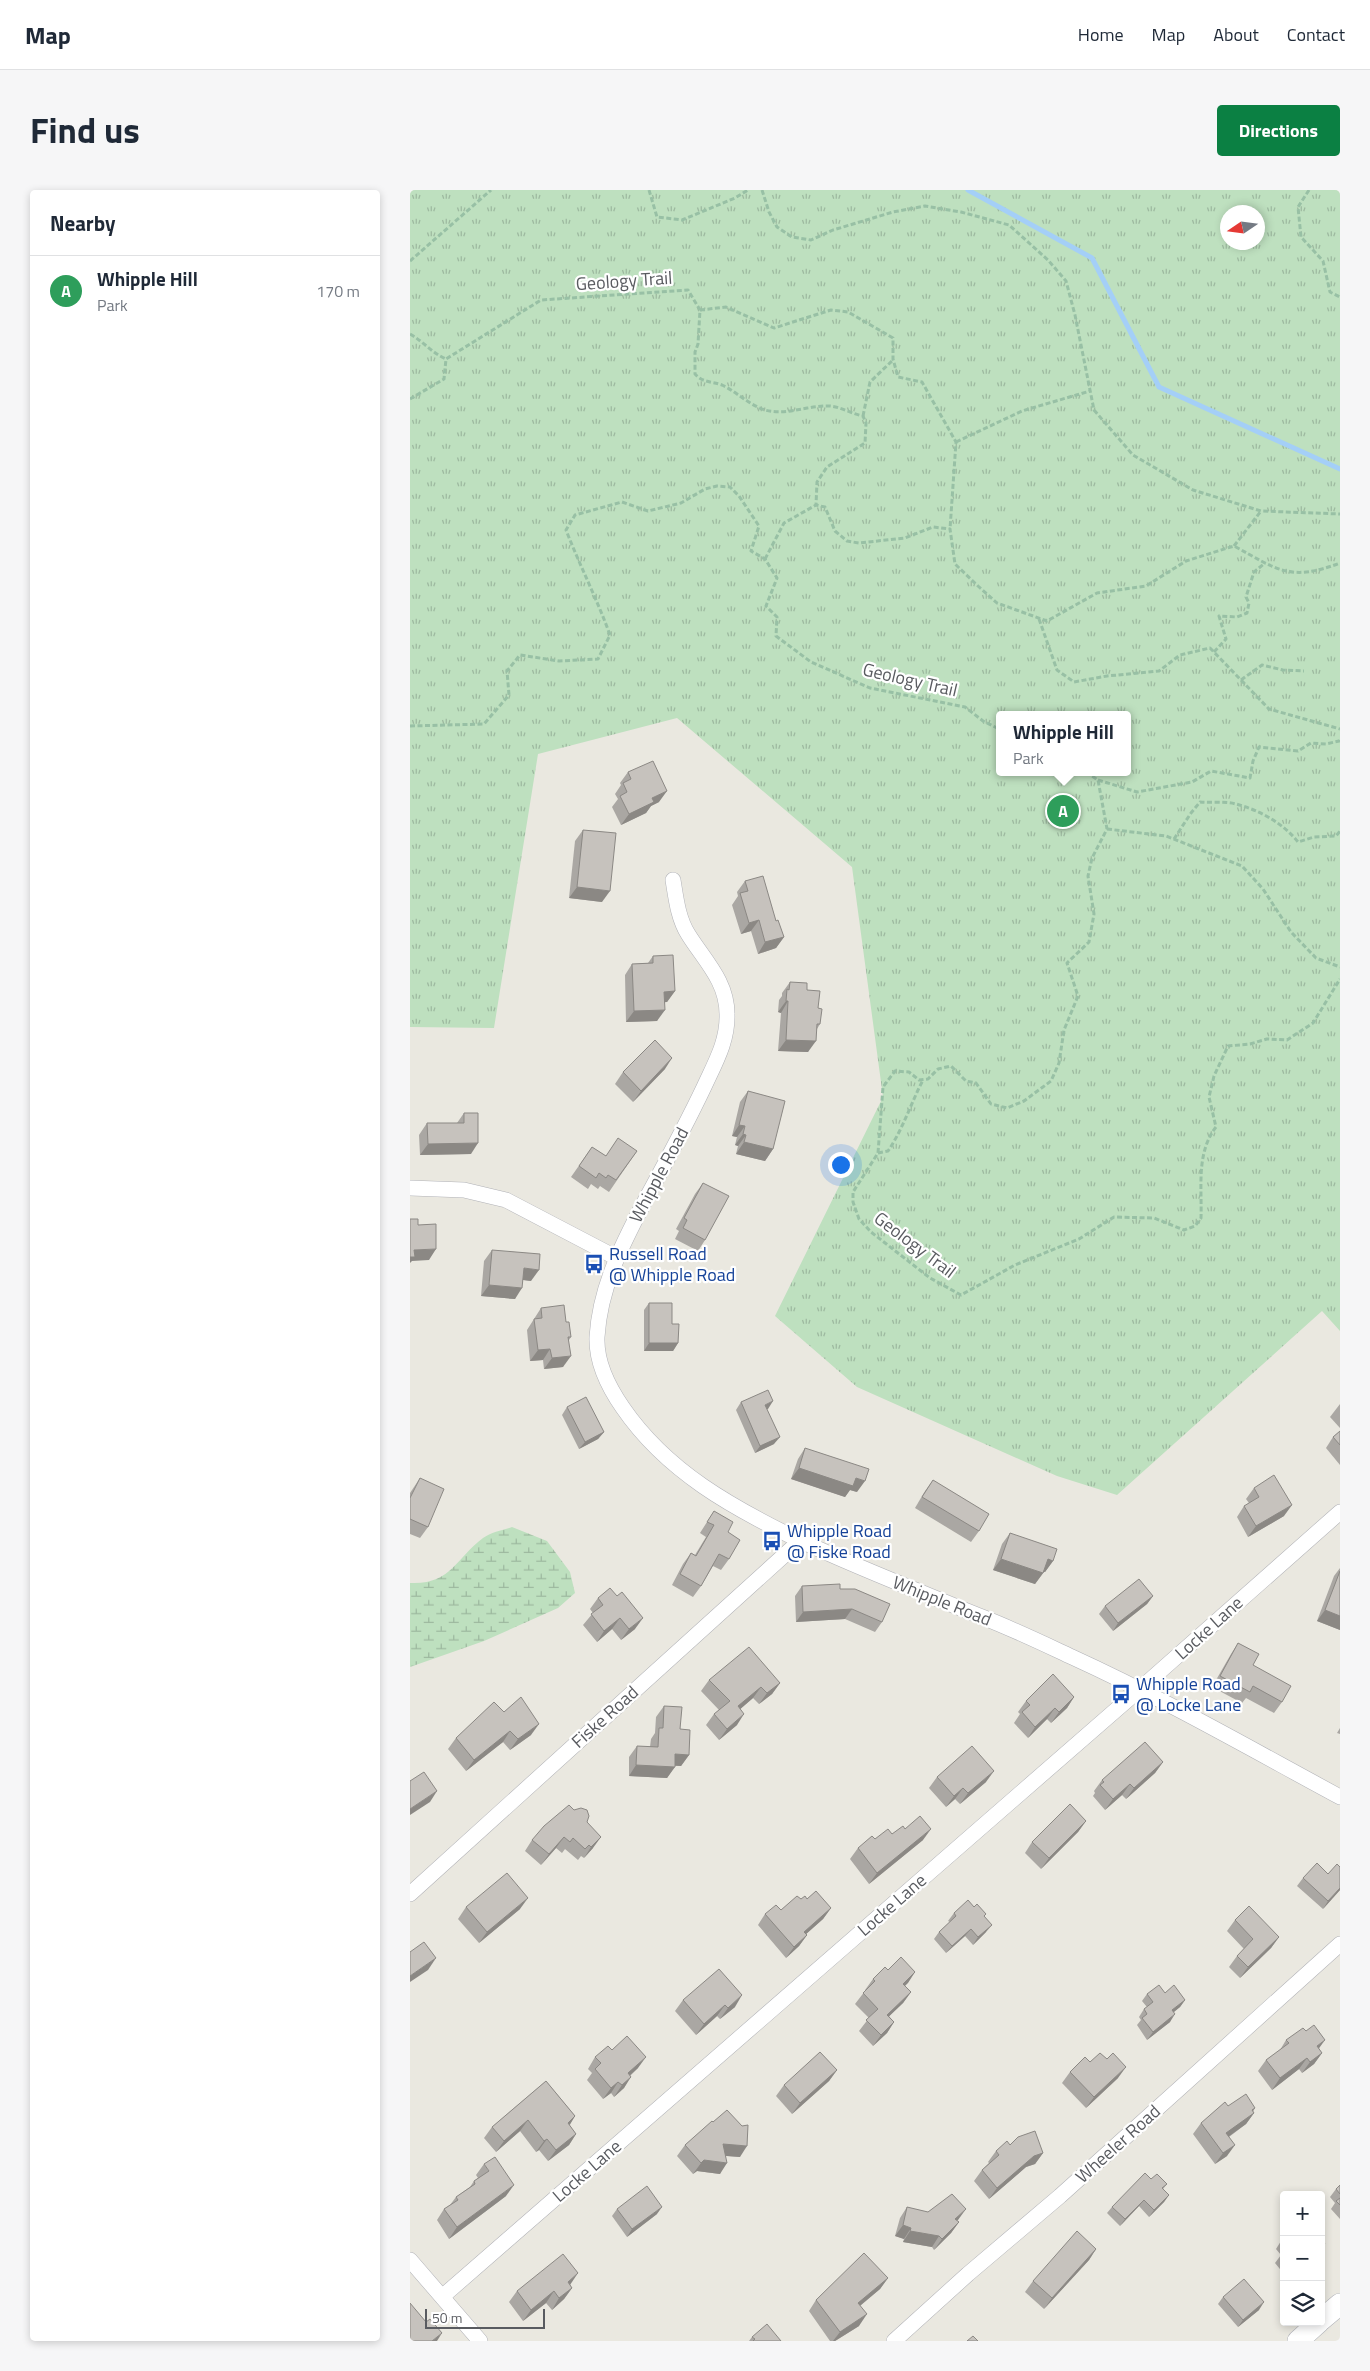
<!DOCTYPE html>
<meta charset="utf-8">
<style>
body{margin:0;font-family:"Titillium Web",sans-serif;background:#f6f6f7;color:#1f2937}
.controls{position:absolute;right:15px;bottom:15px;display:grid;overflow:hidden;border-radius:5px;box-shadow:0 2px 8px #0003}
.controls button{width:45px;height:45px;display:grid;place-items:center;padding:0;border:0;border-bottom:1px solid #e0e1e3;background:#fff;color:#1f2937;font:25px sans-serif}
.compass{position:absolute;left:810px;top:15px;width:45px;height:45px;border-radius:50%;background:#fff;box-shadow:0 2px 8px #0003;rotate:257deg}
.scale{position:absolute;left:15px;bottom:12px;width:120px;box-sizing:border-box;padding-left:5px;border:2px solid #595b60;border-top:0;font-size:14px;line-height:18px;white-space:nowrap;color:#595b60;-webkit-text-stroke:4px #fff;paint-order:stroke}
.you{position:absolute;left:430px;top:974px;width:18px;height:18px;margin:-12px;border:4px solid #fff;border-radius:50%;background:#1a73e8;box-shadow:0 0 0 8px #1a73e833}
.badge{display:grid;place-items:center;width:32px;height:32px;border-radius:50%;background:#0b8043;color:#fff;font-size:16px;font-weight:700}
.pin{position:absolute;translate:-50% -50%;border:2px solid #fff;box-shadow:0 1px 5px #0006}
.popup{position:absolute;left:586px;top:521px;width:135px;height:65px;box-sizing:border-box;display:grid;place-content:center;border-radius:5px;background:#fff;filter:drop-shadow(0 1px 4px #0005);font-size:16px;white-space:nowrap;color:#747a83}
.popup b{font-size:19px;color:#1f2937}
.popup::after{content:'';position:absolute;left:50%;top:100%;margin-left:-10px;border:10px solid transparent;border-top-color:#fff}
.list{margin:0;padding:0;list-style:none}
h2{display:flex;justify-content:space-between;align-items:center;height:65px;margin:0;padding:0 20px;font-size:21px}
h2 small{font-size:16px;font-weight:400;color:#747a83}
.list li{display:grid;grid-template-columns:32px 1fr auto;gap:15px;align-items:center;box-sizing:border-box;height:70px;padding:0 20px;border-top:1px solid #e0e1e3}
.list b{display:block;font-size:19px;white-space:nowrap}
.list p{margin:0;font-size:16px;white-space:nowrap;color:#747a83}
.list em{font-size:16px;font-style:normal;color:#747a83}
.icon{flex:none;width:28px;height:28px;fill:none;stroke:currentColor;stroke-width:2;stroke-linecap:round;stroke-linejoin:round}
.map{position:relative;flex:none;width:930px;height:2151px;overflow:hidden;border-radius:5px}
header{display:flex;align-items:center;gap:30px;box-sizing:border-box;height:70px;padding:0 25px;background:#fff;border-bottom:1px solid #e0e1e3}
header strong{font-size:24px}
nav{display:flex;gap:28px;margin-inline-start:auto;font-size:18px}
.intro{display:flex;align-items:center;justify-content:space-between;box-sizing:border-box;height:120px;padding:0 30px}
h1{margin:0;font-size:35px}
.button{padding:12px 22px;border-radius:5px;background:#0b8043;color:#fff;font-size:18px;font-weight:700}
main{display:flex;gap:30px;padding:0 30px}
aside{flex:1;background:#fff;border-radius:5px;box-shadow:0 2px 8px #0003}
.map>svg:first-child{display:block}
.wetland{fill:url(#wetland-marsh)}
.park{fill:url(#park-tufts);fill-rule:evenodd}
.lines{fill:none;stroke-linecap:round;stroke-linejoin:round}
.stream{stroke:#a4cff7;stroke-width:5}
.minor-casing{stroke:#b1b2b7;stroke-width:16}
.secondary-casing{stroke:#b2b4ba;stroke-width:22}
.path{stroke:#98c0a5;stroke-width:3;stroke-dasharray:5 2.5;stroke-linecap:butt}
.minor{stroke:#fff;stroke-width:15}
.secondary{stroke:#fff;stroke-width:21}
.wall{fill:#aaa7a3}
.shaded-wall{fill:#8b8884}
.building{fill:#c6c2bd;stroke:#8b8884}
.labels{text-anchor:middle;stroke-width:4.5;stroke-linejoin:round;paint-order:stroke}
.street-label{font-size:18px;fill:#595b60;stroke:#fff}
.transit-label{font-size:18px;fill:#164399;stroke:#fff;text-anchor:start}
</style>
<header>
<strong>Map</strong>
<nav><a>Home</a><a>Map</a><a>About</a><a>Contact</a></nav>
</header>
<div class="intro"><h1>Find us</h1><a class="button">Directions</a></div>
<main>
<aside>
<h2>Nearby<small></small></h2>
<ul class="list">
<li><span class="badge" style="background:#2e9e5b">A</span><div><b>Whipple Hill</b><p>Park</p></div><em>170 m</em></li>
</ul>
</aside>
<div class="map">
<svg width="930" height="2151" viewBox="0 0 930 2151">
<defs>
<pattern id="wetland-marsh" width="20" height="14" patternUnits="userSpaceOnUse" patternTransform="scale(1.25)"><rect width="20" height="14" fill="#bee0bf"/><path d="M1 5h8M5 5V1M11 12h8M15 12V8" fill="none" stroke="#9db99f"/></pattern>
<pattern id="park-tufts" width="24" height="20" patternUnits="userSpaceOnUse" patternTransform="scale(1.25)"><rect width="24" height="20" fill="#bee0bf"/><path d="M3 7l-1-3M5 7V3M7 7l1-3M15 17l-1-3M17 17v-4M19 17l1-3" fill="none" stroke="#9db99f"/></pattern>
</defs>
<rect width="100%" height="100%" fill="#eae8e0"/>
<path class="wetland" d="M102 1337 137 1351 160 1382 165 1403 148 1418 74 1451 0 1477V1393C41 1395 46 1368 73 1348 81 1342 93 1340 102 1337Z"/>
<path class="park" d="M0 0H930V1141L912 1121 707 1305 647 1286 447 1197 365 1126 473 907 442 677 267 528 128 564 84 838 0 837ZM818 22H848V52H818ZM589 525H717V582H589Z"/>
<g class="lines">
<path class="stream" d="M558 0 682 68 749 197 930 279"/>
<defs>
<g id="minor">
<path d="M263 690C266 708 268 728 278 744 294 770 317 791 317 824 318 851 305 873 294 897 276 935 256 972 236 1009 213 1053 190 1096 187 1147 186 1172 199 1198 213 1218 257 1282 323 1318 391 1351 451 1379 511 1402 572 1427 603 1439 632 1453 662 1467 754 1509 841 1559 930 1607"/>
<path d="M0 998 54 1000 96 1010 207 1068"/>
<path d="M0 1704 391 1350"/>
<path d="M0 2070 70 2151"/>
<path d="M33 2106 730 1499 930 1322"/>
<path d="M484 2151 558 2084 650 2006 930 1754"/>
</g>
<g id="secondary">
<path d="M911 2130 930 2114"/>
<path d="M888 2151 909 2132"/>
</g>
</defs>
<use href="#minor" class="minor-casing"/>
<use href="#secondary" class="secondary-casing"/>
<g class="path">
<path d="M239 0 247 27 272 30 325 8 338 0"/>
<path d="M352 0 359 22 367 37 382 47 401 50 423 40 483 22 515 16 551 22 599 35 638 70 656 91 665 125 684 220 723 265 783 300 851 321 930 324"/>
<path d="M899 0 888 17 891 47 913 71 920 102 930 107"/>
<path d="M0 71 81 0"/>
<path d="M290 120 316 117 364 138 421 120 438 122 483 148V169L488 187 512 192 546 252 540 339"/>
<path d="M0 144C14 152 22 163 36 169"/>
<path d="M0 209 34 189 36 169 131 110 278 100 290 120 288 154 285 162V184C293 193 301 191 312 195 327 202 339 215 355 220 376 226 398 215 420 216 431 217 442 224 453 226L456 233 455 253 417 277 407 292 406 315 415 317 425 341 437 351 449 353 495 348 523 337 540 339 545 374 568 396 587 413 637 431 687 403 736 396 776 371 824 356C868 380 880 392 930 373"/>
<path d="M453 226 460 192 483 170"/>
<path d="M546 252 612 221 680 201"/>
<path d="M824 356 851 321"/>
<path d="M355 369 374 333 406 315"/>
<path d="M629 429 647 480 664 492 697 486 749 481 770 465 800 458 859 519 930 539"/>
<path d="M804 462 816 449 809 426 827 427 837 423 839 413 836 407 844 382 855 373"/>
<path d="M831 490 852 475 873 480 894 481"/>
<path d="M0 536 74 534 99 505 97 481 110 465 149 471 188 469 200 445C187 409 170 376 156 340L165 325 212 312 238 321 271 313 295 299 307 296 320 297 329 306 349 336 341 361 355 369 367 388 356 416 367 427 366 446 401 472 460 498 555 517 573 531 589 539"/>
<path d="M676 582 688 590 697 639 682 668 678 686 684 724 679 752 657 773 668 806 654 840 649 873 641 891 614 911 597 918 581 914 566 893 556 891 541 876 528 879 518 889 509 890 499 882 485 881 473 897 468 963 443 1002V1012L449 1029 461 1042 520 1088 551 1105 605 1075 669 1049 704 1027 744 1028 774 1040 785 1036 791 1028C792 997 786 963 806 937L799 907 804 886 818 856 840 854 857 849 877 850 903 833 930 789"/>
<path d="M688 590 727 602 782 592 801 581 840 588 843 571 849 557 888 561 901 553 916 554 929 551 930 548"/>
<path d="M697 639 756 646 832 676 853 699 881 742 906 768 930 777"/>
<path d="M764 649 781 623 790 612C801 613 815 611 826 614 849 620 873 633 888 652L904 647 926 646 930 641"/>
<path d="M468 963 478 961C493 939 501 913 513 890"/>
</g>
<use href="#minor" class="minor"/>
<use href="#secondary" class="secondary"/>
</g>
<g class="wall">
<path d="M218 582 249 612 241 616 236 623 211 635 202 617 208 609 205 604 211 595 210 593Z"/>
<path d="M173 640 192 712 159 708 165 651Z"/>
<path d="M335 691 366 731 374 747 366 758 348 764 341 741 331 744 322 715 328 706 327 702Z"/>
<path d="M243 766 265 801 257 812H255L247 831 216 832 215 785 222 774 238 773Z"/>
<path d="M380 792 397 800 408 818 410 834 407 839 398 862 368 861 371 823 368 822 369 810 372 806V803Z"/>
<path d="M255 879 223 912 205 894 213 882Z"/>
<path d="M338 901 363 959 355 971 326 964 328 956 325 955 327 947 322 946 330 912Z"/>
<path d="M54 923 61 964 10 965 9 945 17 933H47Z"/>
<path d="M182 957 196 966 227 961 199 1002 190 996 188 999 181 994 178 999 161 987Z"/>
<path d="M293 993 295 1050 288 1061 265 1049 269 1041 266 1039 285 1004Z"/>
<path d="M82 1060 121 1091 113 1090 105 1109 71 1106 74 1071Z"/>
<path d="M239 1113 262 1134 268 1153 263 1161H234V1120Z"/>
<path d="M131 1118 161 1147 159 1150 153 1177 134 1179 133 1170 120 1171 117 1140Z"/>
<path d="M331 1212 358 1219H357L364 1254 345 1263 326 1220Z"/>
<path d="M930 1214V1238L920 1227Z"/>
<path d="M157 1217 194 1242 188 1249 169 1259 152 1225Z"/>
<path d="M930 1241V1275L916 1258 923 1247Z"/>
<path d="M395 1258 447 1302 440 1300 435 1307 381 1289 388 1269Z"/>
<path d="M10 1288 18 1337 10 1348 0 1344V1303Z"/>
<path d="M523 1290 569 1341 561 1352 505 1318 515 1301Z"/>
<path d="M844 1298 874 1326 838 1347 827 1327 834 1316 839 1313 836 1309Z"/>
<path d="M304 1321 318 1342 319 1369 311 1380 303 1376 291 1396 283 1407 262 1395 273 1374 281 1363 285 1365 296 1347 290 1343Z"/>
<path d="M600 1343 643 1371 635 1382H634L625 1394 583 1380 592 1354Z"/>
<path d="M930 1378V1440L907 1431 924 1386Z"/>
<path d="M392 1396 472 1432 465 1442 435 1429 386 1432 385 1406Z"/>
<path d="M743 1406 737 1414 703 1441 689 1424 695 1416Z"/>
<path d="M188 1408 225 1439 211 1450 202 1439 187 1452 173 1435 183 1423 180 1419Z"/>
<path d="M828 1453 843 1475 872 1512 864 1523 836 1508 832 1513 802 1497 821 1464Z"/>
<path d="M299 1490 370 1493 362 1504 349 1514 343 1508 330 1519 327 1535 309 1550 296 1535 304 1524 309 1520 291 1501Z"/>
<path d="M664 1507 657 1518 641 1533 637 1529 618 1548 604 1533 610 1524 608 1522 616 1511Z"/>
<path d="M254 1516 270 1539 279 1565 271 1576H265L257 1588 219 1586V1567L227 1556 240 1557 241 1549 245 1543 246 1527Z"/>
<path d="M94 1522 121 1545 100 1560 93 1552 56 1581 38 1559 46 1548Z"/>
<path d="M930 1538V1544L927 1543Z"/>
<path d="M753 1572 745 1583 716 1609 712 1605 695 1620 683 1606 685 1603 684 1601 692 1590Z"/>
<path d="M527 1587 576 1592 550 1614 545 1609 536 1617 519 1598Z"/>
<path d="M676 1631 668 1642 631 1679 615 1663 622 1652Z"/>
<path d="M177 1632 183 1658 174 1668 171 1666 168 1670 155 1659 152 1663 146 1658 131 1675 115 1661 122 1650Z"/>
<path d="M495 1639 513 1650 459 1694 440 1669 448 1658 465 1649 482 1644Z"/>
<path d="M930 1677V1700L913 1719 887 1696 893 1688 918 1684Z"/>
<path d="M391 1709H397L421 1718 413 1729 396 1744 397 1745 389 1756 376 1768 348 1735 355 1724 371 1720Z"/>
<path d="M56 1717 110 1719 69 1753 48 1729Z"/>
<path d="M564 1717 576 1724 574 1726 576 1742 563 1755 555 1746 536 1763 524 1749 529 1742 540 1732 538 1731 544 1723Z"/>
<path d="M825 1730 869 1747 861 1758 830 1788 819 1777 827 1766 834 1759 817 1741Z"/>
<path d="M505 1782 495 1796 501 1802 493 1813 479 1826 484 1832 477 1843 463 1856 449 1841 459 1828 445 1814 455 1801V1800L463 1789Z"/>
<path d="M755 1803 775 1810 770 1817 763 1822 760 1832 737 1850 727 1835 731 1830 729 1827 734 1819 737 1817 732 1811 737 1804Z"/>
<path d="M273 1810 325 1817 310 1829 307 1826 286 1845 265 1821Z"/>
<path d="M876 1850 909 1859 912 1863 904 1874 892 1883 889 1879 862 1900 848 1881 856 1870 870 1860Z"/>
<path d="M202 1860 228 1878 220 1886 214 1898 204 1907 201 1903 193 1909 177 1890 182 1883 178 1879 185 1867Z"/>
<path d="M680 1872 708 1888 676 1918 652 1893 660 1882Z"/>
<path d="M427 1880 419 1891 382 1924 366 1906 374 1895Z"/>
<path d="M136 1891 165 1926 159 1935 166 1944 159 1955 138 1971 129 1960 126 1962 110 1941 86 1962 74 1948 82 1937Z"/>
<path d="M818 1916 845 1918 843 1921 844 1923 836 1934 819 1947 817 1966 805 1974 783 1944 791 1933Z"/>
<path d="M303 1932 332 1936 330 1967 316 1966 310 1984 287 1981 283 1984 267 1966 275 1955Z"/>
<path d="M600 1955 633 1963 625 1974 616 1977 579 2009 564 1991 572 1980 579 1973 578 1972 586 1961Z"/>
<path d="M74 1974 96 2006 39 2049 27 2030 34 2019 40 2015 46 2007 60 1997 64 1991 68 1988 66 1985Z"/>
<path d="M741 1989 757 1994 753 1999 759 2005 754 2012 739 2027 729 2016 710 2036 697 2023 702 2017Z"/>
<path d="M930 1995V2029L921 2019 925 2013 920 2007 926 1999Z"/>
<path d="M497 2017 547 2031 549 2032 541 2043 524 2060 522 2057 493 2052 494 2049 485 2046 490 2028Z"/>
<path d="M207 2019 247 2024 217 2047 202 2026Z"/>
<path d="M874 2049V2084L865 2073 871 2065 866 2059 871 2051Z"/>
<path d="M686 2059 679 2070 634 2119 615 2102 623 2091Z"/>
<path d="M478 2088 470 2099 450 2116 449 2136 425 2151H420L399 2121 406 2110Z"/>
<path d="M160 2095 162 2098 154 2109 142 2120 136 2113 113 2131 99 2112 107 2101Z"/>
<path d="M813 2107 849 2120 828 2137 808 2114Z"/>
<path d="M342 2147 371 2151H339Z"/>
</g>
<g class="shaded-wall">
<path d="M257 601 249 612 241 616 236 623 211 635 219 624 242 608Z"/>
<path d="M167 697 200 701 192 712 159 708Z"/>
<path d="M349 730 341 741 331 744 339 733Z"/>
<path d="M374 747 366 758 348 764 355 752Z"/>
<path d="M265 801 257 812 247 813 254 802Z"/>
<path d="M376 811H378L371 823 368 822Z"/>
<path d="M255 820 247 831 216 832 224 821Z"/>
<path d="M376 850 406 851 398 862 368 861Z"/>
<path d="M262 868 255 879 223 912 231 901Z"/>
<path d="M329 935 335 936 327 947 322 946Z"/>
<path d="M333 944 336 945 328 956 325 955Z"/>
<path d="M334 952 363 959 355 971 326 964Z"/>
<path d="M68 953 61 964 10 965 18 954Z"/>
<path d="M26 1059 19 1070 2 1071 0 1073V1066L4 1060Z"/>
<path d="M114 1078 129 1080 121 1091 106 1089Z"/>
<path d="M79 1095 112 1098 105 1109 71 1106Z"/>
<path d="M239 1153H268L263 1161H234Z"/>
<path d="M140 1159 133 1170 120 1171 128 1160Z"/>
<path d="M161 1166 153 1177 134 1179 142 1168Z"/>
<path d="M363 1211 358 1219 350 1222 355 1215Z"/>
<path d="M194 1242 188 1249 169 1259 175 1252Z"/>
<path d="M370 1247 364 1254 345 1263 350 1256Z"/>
<path d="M389 1278 446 1288 455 1291 447 1302 440 1300 435 1307 381 1289Z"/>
<path d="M882 1315 874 1326 838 1347 846 1336Z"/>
<path d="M591 1369 633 1383 625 1394 583 1380Z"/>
<path d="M638 1369 643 1371 635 1382 630 1380Z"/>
<path d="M743 1406 737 1414 703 1441 708 1433Z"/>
<path d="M442 1419 435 1429 386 1432 393 1422Z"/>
<path d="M915 1420 930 1426V1440L907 1431Z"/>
<path d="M210 1428 202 1439 187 1452 194 1441Z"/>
<path d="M233 1428 225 1439 211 1450 219 1439Z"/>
<path d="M370 1493 362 1504 349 1514 357 1503Z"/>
<path d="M351 1497 343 1508 320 1528 328 1516Z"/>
<path d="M664 1507 657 1518 641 1533 649 1522Z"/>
<path d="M645 1518 637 1529 618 1548 625 1537Z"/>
<path d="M334 1524 327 1535 309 1550 317 1539Z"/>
<path d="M129 1534 121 1545 100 1560 108 1549Z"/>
<path d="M100 1541 93 1552 56 1581 64 1570Z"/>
<path d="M265 1564 279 1565 271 1576 258 1575Z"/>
<path d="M753 1572 745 1583 716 1609 724 1598Z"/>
<path d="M226 1575 265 1577 257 1588 219 1586Z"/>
<path d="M584 1581 576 1592 550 1614 558 1603Z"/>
<path d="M720 1594 712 1605 695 1620 703 1609Z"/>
<path d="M553 1598 545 1609 536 1617 544 1606Z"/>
<path d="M27 1601 20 1612 0 1625V1619Z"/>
<path d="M676 1631 668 1642 631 1679 639 1668Z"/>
<path d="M521 1639 513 1650 459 1694 467 1683Z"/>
<path d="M154 1647 146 1658 131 1675 139 1664Z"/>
<path d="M191 1647 183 1658 174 1668 181 1657Z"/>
<path d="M930 1698V1700L913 1719 918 1711Z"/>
<path d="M118 1708 110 1719 69 1753 77 1742Z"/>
<path d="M421 1718 413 1729 386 1753 394 1742Z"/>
<path d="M582 1735 576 1742 563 1755 568 1747Z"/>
<path d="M561 1739 555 1746 536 1763 542 1756Z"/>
<path d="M397 1745 389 1756 376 1768 384 1757Z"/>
<path d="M869 1747 861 1758 830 1788 838 1777Z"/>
<path d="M26 1768 18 1780 0 1792V1786Z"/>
<path d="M505 1782 498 1793 485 1805 493 1794Z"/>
<path d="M501 1802 493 1813 469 1836 477 1825Z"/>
<path d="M332 1805 325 1817 310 1829 318 1818Z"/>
<path d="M775 1810 770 1817 757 1828 762 1820Z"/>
<path d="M315 1815 307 1826 286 1845 294 1834Z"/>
<path d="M765 1824 760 1832 737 1850 743 1842Z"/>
<path d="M484 1832 477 1843 463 1856 471 1845Z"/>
<path d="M915 1850 907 1861V1856Z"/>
<path d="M912 1863 904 1874 892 1883 900 1872Z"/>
<path d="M236 1867 228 1878 210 1894 218 1883Z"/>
<path d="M897 1868 889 1879 862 1900 870 1888Z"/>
<path d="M716 1877 708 1888 676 1918 684 1907Z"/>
<path d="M427 1880 419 1891 382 1924 390 1913Z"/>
<path d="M221 1887 214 1898 204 1907 212 1895Z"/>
<path d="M208 1892 201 1903 193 1909 201 1898Z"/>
<path d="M845 1918 839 1927 844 1923 836 1934 808 1954 816 1943Z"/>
<path d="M165 1926 158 1938V1933Z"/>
<path d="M118 1930 110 1941 86 1962 94 1951Z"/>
<path d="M166 1944 159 1955 138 1971 146 1960Z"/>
<path d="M137 1949 129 1960 126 1962 134 1951Z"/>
<path d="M313 1954 337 1956 330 1967 305 1965Z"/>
<path d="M825 1955 817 1966 805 1974 813 1963Z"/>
<path d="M633 1963 625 1974 616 1977 579 2009 587 1998 624 1966Z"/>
<path d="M294 1970 317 1973 310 1984 287 1981 283 1984 291 1973Z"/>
<path d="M104 1995 96 2006 39 2049 47 2037Z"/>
<path d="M759 2005 754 2012 739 2027 744 2020Z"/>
<path d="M734 2010 729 2016 710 2036 715 2029Z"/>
<path d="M252 2017 247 2024 217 2047 222 2039Z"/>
<path d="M556 2019 548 2030 537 2040 545 2029Z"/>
<path d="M549 2032 541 2043 524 2060 532 2049Z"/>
<path d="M493 2035 501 2038 494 2049 485 2046Z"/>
<path d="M500 2041 529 2046 522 2057 493 2052Z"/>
<path d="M686 2059 679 2070 634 2119 642 2108Z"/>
<path d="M168 2083 160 2095 150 2103 158 2092Z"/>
<path d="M478 2088 470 2099 440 2124 448 2113Z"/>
<path d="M162 2098 154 2109 142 2120 149 2108Z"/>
<path d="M144 2101 136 2113 113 2131 121 2120Z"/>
<path d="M854 2112 849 2120 828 2137 833 2130Z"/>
<path d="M457 2124 449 2136 425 2151H423L430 2142Z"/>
<path d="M32 2143 27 2151H22Z"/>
</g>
<g class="building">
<path d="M243 571 257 601 242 608 244 612 219 624 210 606 217 602 213 593 221 589 218 582Z"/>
<path d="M173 640 206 643 200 701 167 697Z"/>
<path d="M353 686 366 731 368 730 374 747 355 752 349 730 339 733 330 703 338 701 335 691Z"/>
<path d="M263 765 265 801 254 802 255 820 224 821 222 774 243 773V766Z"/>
<path d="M380 792 397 793V800L410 801 408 818 412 819 410 834H407L406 851 376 850 378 811H376L377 799 379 800Z"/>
<path d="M245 850 262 868 231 901 213 882Z"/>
<path d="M338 901 375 911 363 959 334 952 336 945 333 944 335 936 329 935Z"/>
<path d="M54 923H68V953L18 954 17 933H54Z"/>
<path d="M208 948 227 961 206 990 198 985 196 988 189 983 186 988 169 976 182 957 196 966Z"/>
<path d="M293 993 319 1006 295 1050 273 1038 277 1030 274 1028Z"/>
<path d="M0 1029H8V1035L26 1034V1059L4 1060 5 1067H0Z"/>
<path d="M82 1060 130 1064 129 1080 114 1078 112 1098 79 1095Z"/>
<path d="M239 1113H262V1134H269L268 1153H239Z"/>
<path d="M154 1115 156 1132H159L161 1147H158L161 1166 142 1168 140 1159 128 1160 124 1129 132 1128 131 1118Z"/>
<path d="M358 1200 363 1211 355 1215 370 1247 350 1256 331 1212Z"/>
<path d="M176 1207 194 1242 175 1252 157 1217Z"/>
<path d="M930 1241V1255L923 1247Z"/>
<path d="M395 1258 459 1279 455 1291 446 1288 443 1296 389 1278Z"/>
<path d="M864 1285 882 1315 846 1336 834 1316 849 1307 844 1298Z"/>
<path d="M10 1288 34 1299 18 1337 0 1329V1308Z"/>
<path d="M523 1290 579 1324 569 1341 512 1307Z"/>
<path d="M304 1321 323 1332 318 1342 330 1350 319 1369 309 1364 291 1396 270 1384 281 1363 286 1366 304 1335 297 1332Z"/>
<path d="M600 1343 647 1359 643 1371 638 1369 633 1383 591 1369Z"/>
<path d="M930 1381V1426L915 1420Z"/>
<path d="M729 1389 743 1406 708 1433 695 1416Z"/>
<path d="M430 1394V1399H445L480 1414 472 1432 442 1419 393 1422 392 1396Z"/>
<path d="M200 1398 207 1406 212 1402 233 1428 219 1439 210 1428 194 1441 181 1424 193 1415 188 1408Z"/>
<path d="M828 1453 849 1464 843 1475 881 1496 872 1512 843 1496 840 1502 810 1486Z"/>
<path d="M339 1457 370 1493 357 1503 351 1497 328 1516 334 1524 317 1539 304 1524 320 1511 299 1490Z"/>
<path d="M643 1484 664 1507 649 1522 645 1518 625 1537 612 1522 620 1515 616 1511Z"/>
<path d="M111 1507 129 1534 108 1549 100 1541 64 1570 46 1548 84 1512 94 1522Z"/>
<path d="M254 1516 272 1517 270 1539 280 1540 279 1565 265 1564V1577L226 1575 227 1556 248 1557 249 1538H253Z"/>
<path d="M735 1552 753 1572 724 1598 720 1594 703 1609 690 1595 694 1592 692 1590Z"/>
<path d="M562 1556 584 1581 558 1603 553 1598 544 1606 527 1587Z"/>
<path d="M14 1582 27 1601 0 1619V1591Z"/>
<path d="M660 1614 676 1631 639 1668 622 1652Z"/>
<path d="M159 1615 164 1620 171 1618 177 1620 179 1626 177 1632 191 1647 181 1657 179 1655 175 1659 163 1648 160 1652 154 1647 139 1664 122 1650 134 1636Z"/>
<path d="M510 1626 521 1639 467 1683 448 1658 462 1646 465 1649 478 1639 482 1644 493 1636 495 1639Z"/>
<path d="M907 1673 918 1684 927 1674 930 1677V1698L918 1711 893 1688Z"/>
<path d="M97 1683 118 1708 77 1742 56 1717Z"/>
<path d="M406 1701 421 1718 394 1742 397 1745 384 1757 355 1724 366 1715 371 1720 387 1706 391 1709 395 1706 397 1709Z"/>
<path d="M558 1710 564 1717 567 1714 576 1724 574 1726 582 1735 568 1747 561 1739 542 1756 529 1742 546 1726 544 1723Z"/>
<path d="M839 1716 869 1747 838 1777 827 1766 843 1749 825 1730Z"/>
<path d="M14 1752 26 1768 0 1786V1762Z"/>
<path d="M491 1767 505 1782 493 1794 501 1802 477 1825 484 1832 471 1845 456 1830 468 1819 453 1803 465 1791 463 1789 475 1777 478 1780Z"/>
<path d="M309 1779 332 1805 318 1818 315 1815 294 1834 273 1810Z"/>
<path d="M749 1795 755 1803 764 1795 775 1810 762 1820 765 1824 743 1842 732 1828 737 1824 734 1819 743 1812 737 1804Z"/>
<path d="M904 1835 915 1850 907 1856 912 1863 900 1872 897 1868 870 1888 856 1870 879 1853 876 1850 893 1838 896 1841Z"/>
<path d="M217 1846 236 1867 218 1883 221 1887 212 1895 208 1892 201 1898 185 1879 191 1873 185 1867 198 1856 202 1860Z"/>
<path d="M410 1862 427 1880 390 1913 374 1895Z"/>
<path d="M690 1863 697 1869 703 1863 716 1877 684 1907 660 1882 675 1867 680 1872Z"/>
<path d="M136 1891 165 1926 158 1933 166 1944 146 1960 137 1949 134 1951 118 1930 94 1951 82 1937Z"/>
<path d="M836 1904 845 1918 842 1920 844 1923 816 1943 825 1955 813 1963 791 1933 815 1912 818 1916Z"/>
<path d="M317 1920 332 1936 338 1935 337 1956 313 1954 317 1973 294 1970 291 1973 275 1955 302 1931 303 1932Z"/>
<path d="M625 1941 633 1963 624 1966 587 1998 572 1980 589 1965 586 1961 597 1951 600 1955 608 1947Z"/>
<path d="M85 1967 104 1995 47 2037 34 2019 48 2010 46 2007 65 1994 64 1991 79 1981 74 1974Z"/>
<path d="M735 1983 741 1989 747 1984 757 1994 752 1998 759 2005 744 2020 734 2010 715 2029 702 2017Z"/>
<path d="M930 1995V2004L926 1999Z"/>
<path d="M237 1996 252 2017 222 2039 207 2019Z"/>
<path d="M542 2004 556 2019 545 2029 549 2032 532 2049 529 2046 500 2041 501 2038 493 2035 497 2017 518 2022Z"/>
<path d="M930 2008V2015L926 2011Z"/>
<path d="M667 2041 686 2059 642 2108 623 2091Z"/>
<path d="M874 2049V2055L871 2051Z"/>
<path d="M911 2049 915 2054 911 2057Z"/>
<path d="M454 2063 478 2088 448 2113 457 2124 430 2142 406 2110Z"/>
<path d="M874 2063V2070L870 2066Z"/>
<path d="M153 2064 168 2083 158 2092 162 2098 149 2108 144 2101 121 2120 107 2101Z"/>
<path d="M834 2089 854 2112 833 2130 813 2107Z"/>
<path d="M0 2113 16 2132 20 2129 32 2143 22 2151H0Z"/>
<path d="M357 2134 371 2151H343L345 2149 342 2147Z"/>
<path d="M563 2146 568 2151H557Z"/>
</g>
<defs>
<symbol id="bus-bare" viewBox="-9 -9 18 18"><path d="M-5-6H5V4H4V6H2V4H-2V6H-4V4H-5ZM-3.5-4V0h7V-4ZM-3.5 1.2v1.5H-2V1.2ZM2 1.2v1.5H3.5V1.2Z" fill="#1a4fb4" stroke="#fff" stroke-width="2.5" paint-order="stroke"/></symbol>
</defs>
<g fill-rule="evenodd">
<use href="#bus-bare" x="170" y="1060" width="28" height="28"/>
<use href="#bus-bare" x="348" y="1337" width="28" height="28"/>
<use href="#bus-bare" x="697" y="1490" width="28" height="28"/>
</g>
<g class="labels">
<g class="street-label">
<text transform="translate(214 91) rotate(-4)" y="6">Geology Trail</text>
<text transform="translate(500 490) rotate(13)" y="6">Geology Trail</text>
<text transform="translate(249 985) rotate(-62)" y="6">Whipple Road</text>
<text transform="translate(505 1055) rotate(37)" y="6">Geology Trail</text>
<text transform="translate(532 1411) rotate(22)" y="6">Whipple Road</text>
<text transform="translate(799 1438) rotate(-42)" y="6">Locke Lane</text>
<text transform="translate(195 1527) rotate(-42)" y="6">Fiske Road</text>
<text transform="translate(482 1715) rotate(-41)" y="6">Locke Lane</text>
<text transform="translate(708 1954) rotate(-42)" y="6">Wheeler Road</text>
<text transform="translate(177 1981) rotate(-41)" y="6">Locke Lane</text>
</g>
<g class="transit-label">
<text x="199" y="1070">Russell Road<tspan x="199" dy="21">@ Whipple Road</tspan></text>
<text x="377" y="1347">Whipple Road<tspan x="377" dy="21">@ Fiske Road</tspan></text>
<text x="726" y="1500">Whipple Road<tspan x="726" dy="21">@ Locke Lane</tspan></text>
</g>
</g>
</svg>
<div class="controls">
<button>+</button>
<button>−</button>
<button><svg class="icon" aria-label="layers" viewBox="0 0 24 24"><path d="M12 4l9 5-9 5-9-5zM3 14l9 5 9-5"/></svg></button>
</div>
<svg class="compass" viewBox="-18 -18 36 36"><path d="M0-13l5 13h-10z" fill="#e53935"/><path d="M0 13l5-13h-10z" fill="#747a83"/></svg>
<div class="scale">50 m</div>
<div class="you"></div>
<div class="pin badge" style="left:653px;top:621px;background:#2e9e5b">A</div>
<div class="popup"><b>Whipple Hill</b>Park</div>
</div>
</main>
